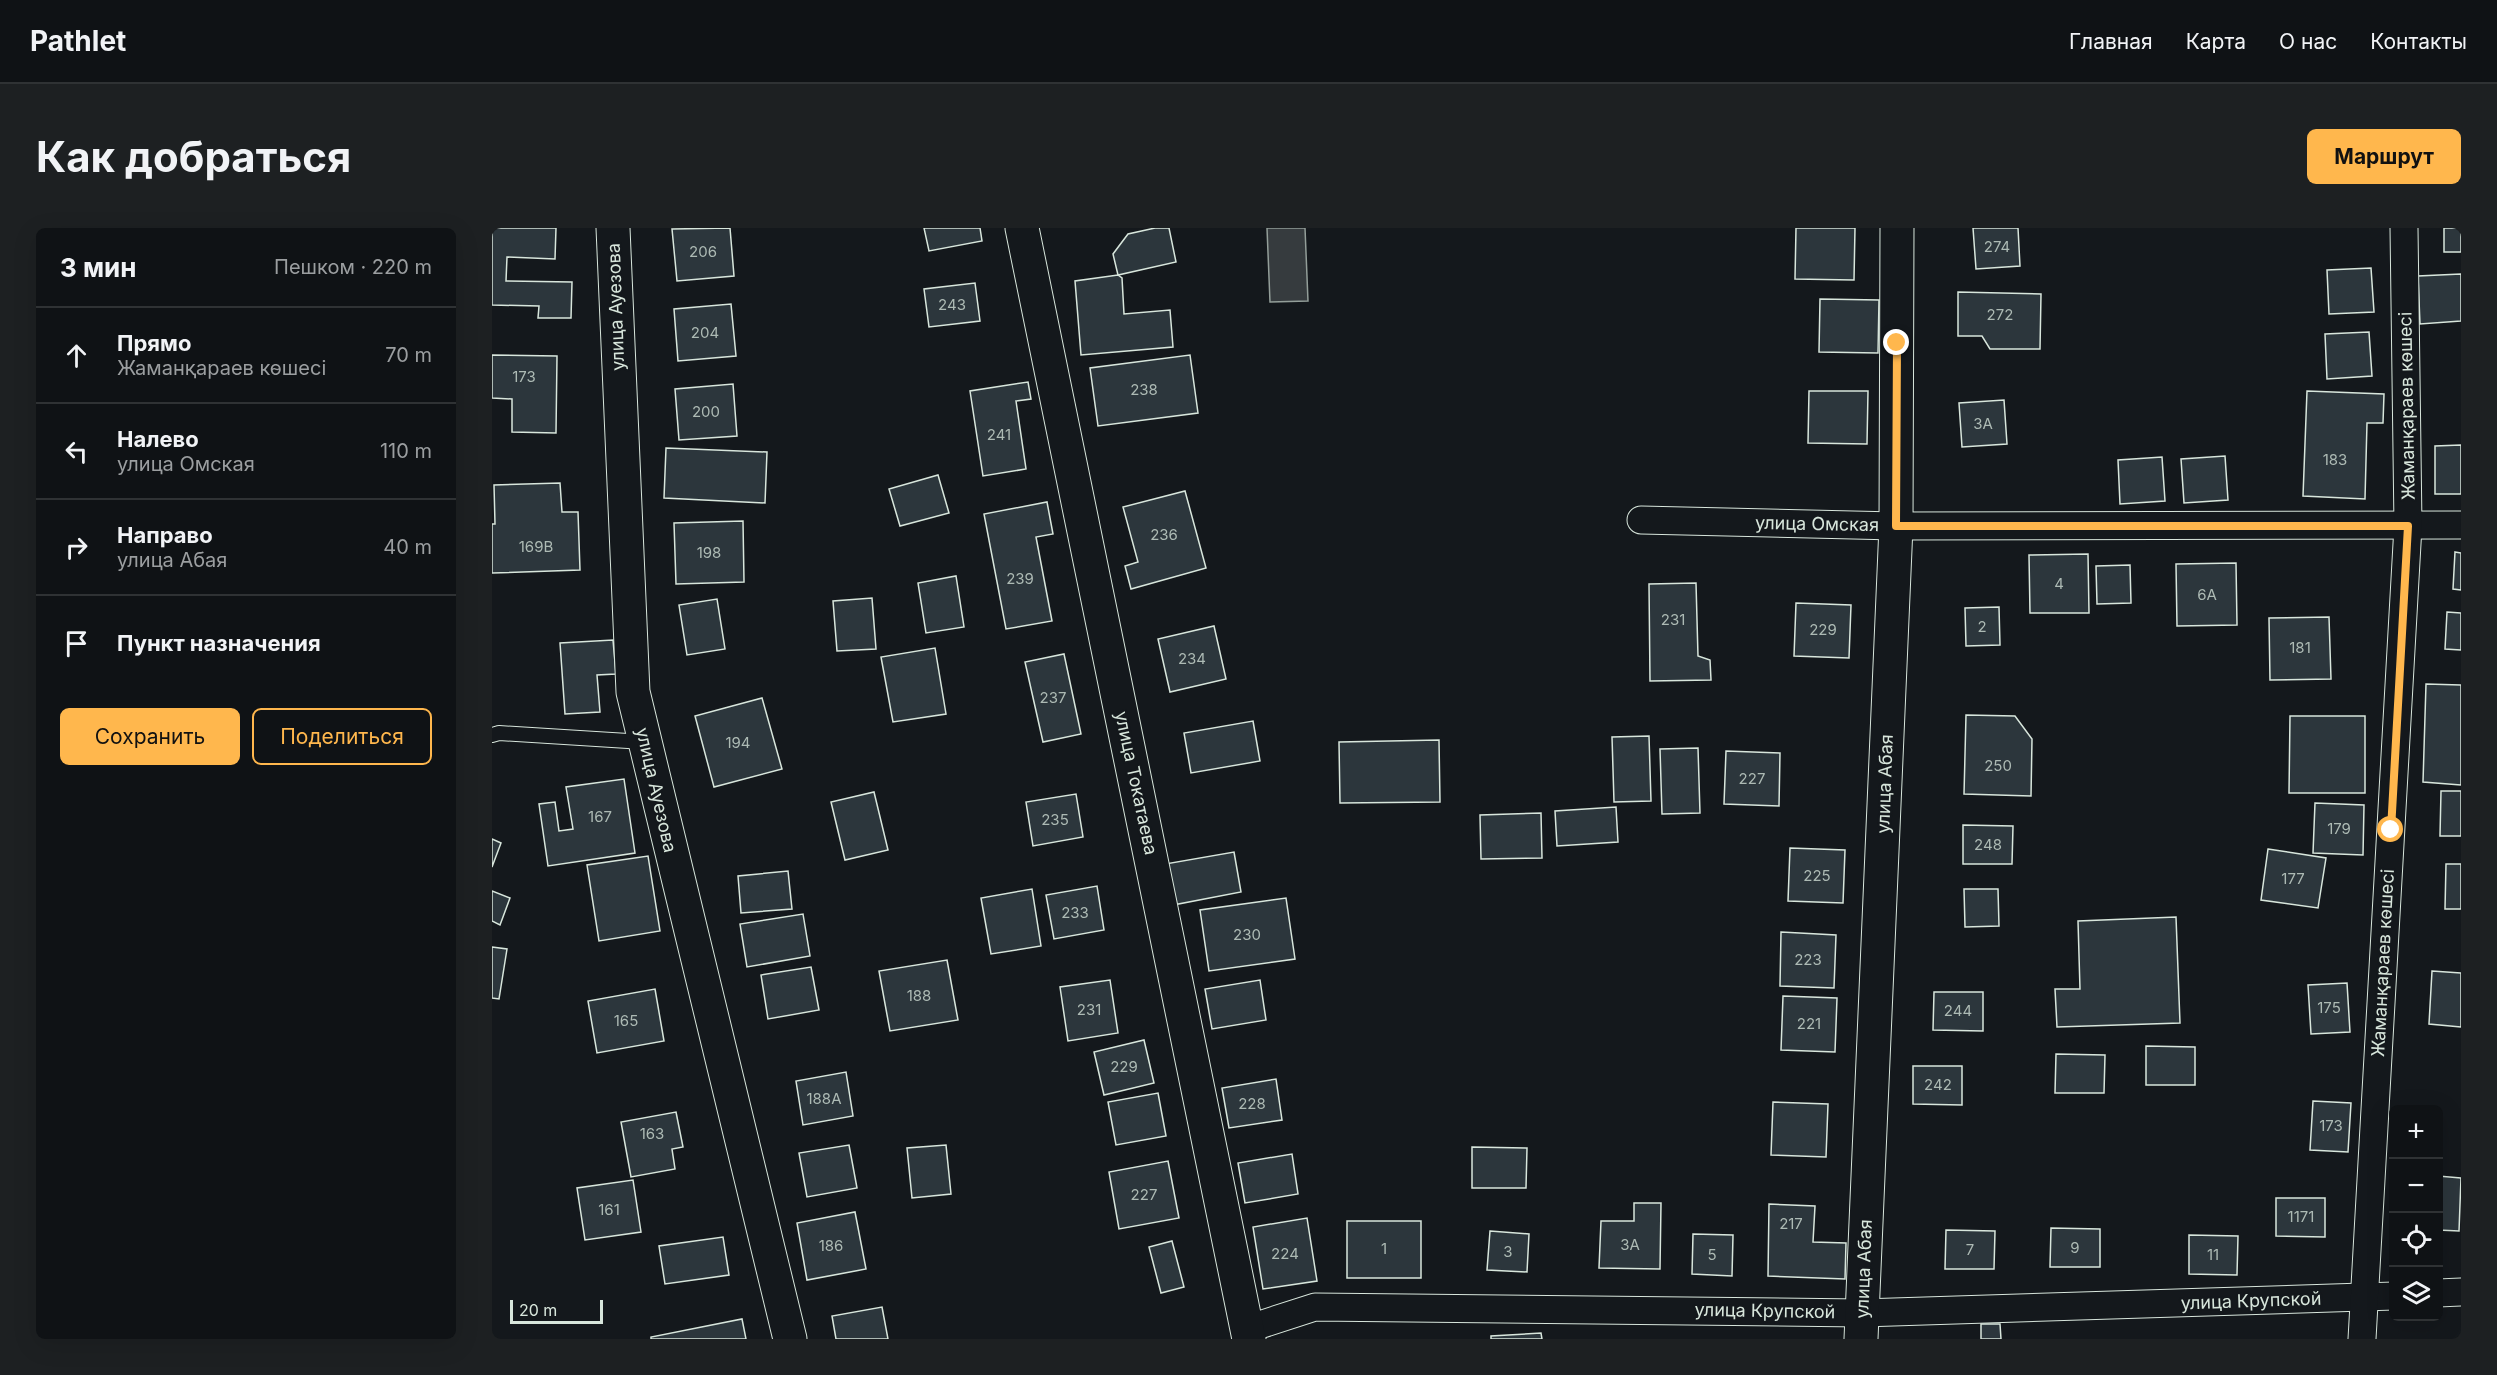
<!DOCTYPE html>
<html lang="ru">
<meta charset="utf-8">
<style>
body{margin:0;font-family:Inter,sans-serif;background:#1d2022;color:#f1f3f6}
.controls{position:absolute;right:18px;bottom:18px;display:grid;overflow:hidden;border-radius:9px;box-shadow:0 6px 24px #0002}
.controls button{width:54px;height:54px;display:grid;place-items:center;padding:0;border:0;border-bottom:2px solid #2f3234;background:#0f1215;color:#f1f3f6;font:30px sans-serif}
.scale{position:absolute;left:18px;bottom:15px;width:93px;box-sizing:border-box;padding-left:6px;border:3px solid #d8e6dc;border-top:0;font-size:16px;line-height:21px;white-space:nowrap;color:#d8e6dc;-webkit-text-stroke:4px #14181c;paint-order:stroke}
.stop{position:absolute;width:18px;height:18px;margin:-14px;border:4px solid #ffb74d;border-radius:50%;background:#fff}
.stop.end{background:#ffb74d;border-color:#fff;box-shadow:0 2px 6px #0008}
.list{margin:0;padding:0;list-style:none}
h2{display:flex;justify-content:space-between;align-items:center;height:78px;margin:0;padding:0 24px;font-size:26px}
h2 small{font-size:20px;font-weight:400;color:#9b9ea0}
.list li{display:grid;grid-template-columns:39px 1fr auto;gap:18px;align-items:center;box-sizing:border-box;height:96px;padding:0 24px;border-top:2px solid #2f3234}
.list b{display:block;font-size:22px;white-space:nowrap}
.list p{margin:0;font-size:20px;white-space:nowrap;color:#9b9ea0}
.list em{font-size:20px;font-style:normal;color:#9b9ea0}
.actions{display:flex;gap:12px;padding:18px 24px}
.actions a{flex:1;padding:14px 0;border:2px solid #ffb74d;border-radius:9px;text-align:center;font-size:21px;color:#ffb74d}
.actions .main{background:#ffb74d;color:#111}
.icon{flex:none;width:33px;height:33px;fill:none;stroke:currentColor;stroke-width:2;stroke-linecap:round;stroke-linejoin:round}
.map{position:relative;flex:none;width:1969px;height:1111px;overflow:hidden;border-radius:9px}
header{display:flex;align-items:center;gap:36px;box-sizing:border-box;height:84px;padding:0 30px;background:#0f1215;border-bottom:2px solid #2f3234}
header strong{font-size:28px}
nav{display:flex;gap:33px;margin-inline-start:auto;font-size:21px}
.intro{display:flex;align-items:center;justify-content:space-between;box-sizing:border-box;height:144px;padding:0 36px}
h1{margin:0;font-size:42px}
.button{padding:15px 27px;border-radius:9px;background:#ffb74d;color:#111;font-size:21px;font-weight:700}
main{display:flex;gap:36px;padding:0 36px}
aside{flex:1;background:#0f1215;border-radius:9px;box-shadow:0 6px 24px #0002}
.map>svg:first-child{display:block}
.water{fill:#363b3e;stroke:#939e99;stroke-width:1.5}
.building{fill:#2c363c;stroke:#d8e6dc;stroke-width:1.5}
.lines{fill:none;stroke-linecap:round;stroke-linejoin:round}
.service-casing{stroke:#d8e6dc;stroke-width:16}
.minor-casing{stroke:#d8e6dc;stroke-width:29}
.tertiary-casing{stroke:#d8e6dc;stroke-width:35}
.service{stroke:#14181c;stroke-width:14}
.minor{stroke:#14181c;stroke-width:27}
.tertiary{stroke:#14181c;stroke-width:33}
.route{stroke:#ffb74d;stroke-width:8}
.labels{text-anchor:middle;stroke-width:4.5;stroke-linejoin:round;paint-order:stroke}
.number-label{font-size:15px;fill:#adbab4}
.street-label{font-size:18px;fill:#d8e6dc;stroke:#14181c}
</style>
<header>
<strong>Pathlet</strong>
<nav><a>Главная</a><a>Карта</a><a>О нас</a><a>Контакты</a></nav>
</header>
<div class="intro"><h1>Как добраться</h1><a class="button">Маршрут</a></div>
<main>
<aside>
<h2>3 мин<small>Пешком · 220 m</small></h2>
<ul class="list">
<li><svg class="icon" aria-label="ahead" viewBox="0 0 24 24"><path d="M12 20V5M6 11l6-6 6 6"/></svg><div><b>Прямо</b><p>Жаманқараев көшесі</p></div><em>70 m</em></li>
<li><svg class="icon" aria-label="left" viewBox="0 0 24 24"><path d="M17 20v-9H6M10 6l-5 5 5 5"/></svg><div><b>Налево</b><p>улица Омская</p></div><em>110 m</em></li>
<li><svg class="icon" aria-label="right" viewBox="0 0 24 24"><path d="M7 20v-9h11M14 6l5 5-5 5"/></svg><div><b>Направо</b><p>улица Абая</p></div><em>40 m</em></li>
<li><svg class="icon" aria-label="arrive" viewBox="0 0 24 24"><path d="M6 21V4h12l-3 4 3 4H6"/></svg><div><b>Пункт назначения</b></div></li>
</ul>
<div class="actions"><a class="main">Сохранить</a><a>Поделиться</a></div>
</aside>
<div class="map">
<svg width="1969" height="1111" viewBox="0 0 1969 1111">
<rect width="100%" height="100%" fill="#14181c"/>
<path class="water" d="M775 0H813L816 73 778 74Z"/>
<g class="building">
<path d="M0 0H64L63 31 15 29 14 53 80 54 79 90H46L47 78 0 77Z"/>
<path d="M238 0 242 48 185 53 180 1Z"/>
<path d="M432 0H488L490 13 437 23Z"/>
<path d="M663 0H677L684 34 626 47 621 26 636 6Z"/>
<path d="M1304 0H1363L1362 52 1303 51Z"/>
<path d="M1481 0H1526L1528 38 1484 41Z"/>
<rect x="1952" y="0" width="17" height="24"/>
<path d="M1879 40 1882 84 1837 86 1835 42Z"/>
<path d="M1969 46V93L1928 96 1926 48Z"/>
<path d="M626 47 630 50 632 86 678 82 681 119 589 127 583 53Z"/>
<path d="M483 55 488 93 437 99 432 61Z"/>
<path d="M1466 64 1549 66 1548 121H1498L1490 108H1466Z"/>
<path d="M1328 71 1387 72 1386 125 1327 124Z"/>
<path d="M239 76 244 128 186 133 182 81Z"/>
<path d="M1877 104 1880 148 1835 151 1833 106Z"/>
<path d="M0 127 65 128 64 205 20 204V171L0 170Z"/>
<path d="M698 127 706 185 606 198 598 140Z"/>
<path d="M536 154 539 171 524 173 534 241 491 248 478 163Z"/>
<path d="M241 156 245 208 187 212 183 161Z"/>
<path d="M1317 163H1376L1375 216 1316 215Z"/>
<path d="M1815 163 1892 166 1891 195H1875L1873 271 1811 268Z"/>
<path d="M1512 172 1515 216 1470 219 1467 175Z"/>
<path d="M1969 217V266H1943V218Z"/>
<path d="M174 220 275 224 273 275 172 270Z"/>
<path d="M1733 228 1736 272 1692 275 1689 231Z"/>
<path d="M1670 229 1673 273 1628 276 1626 232Z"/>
<path d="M446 247 457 285 408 298 397 261Z"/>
<path d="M68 255 70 284H86L88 342 0 345V296H3L2 257Z"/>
<path d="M693 263 714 340 639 361 633 338 646 334 631 279Z"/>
<path d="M555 274 561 306 544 309 560 393 514 401 492 286Z"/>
<path d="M251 293 252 354 184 356 182 295Z"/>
<path d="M1963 324 1969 325V362L1961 361Z"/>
<path d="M1596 326 1597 385H1538L1537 327Z"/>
<path d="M1744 335 1745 397 1685 398 1684 336Z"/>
<path d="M1638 337 1639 375 1605 376 1604 338Z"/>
<path d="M464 348 472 399 434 405 426 355Z"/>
<path d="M1204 355 1206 428 1218 432 1219 452 1158 453 1157 356Z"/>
<path d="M380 370 384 421 345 423 341 373Z"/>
<path d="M225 371 233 421 195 427 187 377Z"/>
<path d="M1304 375 1359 377 1357 430 1302 428Z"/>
<path d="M1507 379 1508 417 1474 418 1473 380Z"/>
<path d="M1955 384 1969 385V422L1953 421Z"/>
<path d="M1837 389 1839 451 1778 452 1777 390Z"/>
<path d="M722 398 734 451 678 464 666 411Z"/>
<path d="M121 412 124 446 105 447 108 484 73 486 68 415Z"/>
<path d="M443 420 454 486 401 494 389 429Z"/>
<path d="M572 426 589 506 551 514 533 434Z"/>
<path d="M1934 456 1969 457V557L1931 554Z"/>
<path d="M270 470 290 541 222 559 203 488Z"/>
<path d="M1474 487 1523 488 1540 511 1539 568 1472 566Z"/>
<path d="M1798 488H1873V565H1797Z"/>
<path d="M761 493 768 533 699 545 692 505Z"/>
<path d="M1157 508 1159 573 1122 574 1120 509Z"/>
<path d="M947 512 948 574 848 575 847 514Z"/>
<path d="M1206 520 1208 585 1170 586 1168 521Z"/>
<path d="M1234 523 1288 525 1287 578 1232 576Z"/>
<path d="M132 551 143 625 56 638 47 576 63 574 67 603 81 601 74 559Z"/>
<path d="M1949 563H1969V608H1948Z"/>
<path d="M382 564 396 622 353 632 339 574Z"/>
<path d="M584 566 591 609 541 618 534 574Z"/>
<path d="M1823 575 1872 577 1871 627 1821 625Z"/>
<path d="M1124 579 1126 614 1065 618 1063 583Z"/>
<path d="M1049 585 1050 630 989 631 988 587Z"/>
<path d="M1471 597 1521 598 1520 636H1471Z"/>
<path d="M0 611 9 615 0 639Z"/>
<path d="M1298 620 1353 622 1351 675 1296 673Z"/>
<path d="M1776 621 1834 630 1826 680 1769 672Z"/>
<path d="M742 624 749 664 681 677 673 636Z"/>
<path d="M156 628 168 703 107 713 95 637Z"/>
<path d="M1954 636H1969V681H1953Z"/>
<path d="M296 643 300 681 249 685 246 648Z"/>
<path d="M605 658 612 702 562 711 554 667Z"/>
<path d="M540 661 549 718 499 726 489 670Z"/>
<path d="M1472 661H1506L1507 698 1473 699Z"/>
<path d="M0 663 18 670 8 697 0 693Z"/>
<path d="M794 670 803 731 717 743 708 682Z"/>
<path d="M311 686 318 728 255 739 248 696Z"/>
<path d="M1684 689 1688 795 1565 799 1563 761H1588L1586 693Z"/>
<path d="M1289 704 1344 707 1342 760 1288 758Z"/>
<path d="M0 719 15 721 7 771 0 770Z"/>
<path d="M455 732 466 792 398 803 387 743Z"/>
<path d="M319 739 327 782 276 791 269 747Z"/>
<path d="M1940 743 1969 745V799L1937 796Z"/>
<path d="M618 752 626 805 576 813 568 759Z"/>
<path d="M768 752 774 792 720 801 713 761Z"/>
<path d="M1855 755 1858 804 1819 806 1816 757Z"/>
<path d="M163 761 172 813 105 825 96 773Z"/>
<path d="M1442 764H1491V803L1441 802Z"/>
<path d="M1291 768 1345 770 1343 824 1289 822Z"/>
<path d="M652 812 662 855 612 867 602 824Z"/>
<path d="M1654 818 1703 819V857H1654Z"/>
<path d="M1564 826 1613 827 1612 865H1563Z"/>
<path d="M1421 838H1470V877L1421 876Z"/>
<path d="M354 844 361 888 311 897 304 853Z"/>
<path d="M784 851 790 892 737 900 730 860Z"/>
<path d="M666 865 674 908 624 917 616 874Z"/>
<path d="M1821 873 1859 875 1856 924 1818 922Z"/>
<path d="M1281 874 1336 876 1334 929 1279 927Z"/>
<path d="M184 884 191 919 180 921 183 941 139 949 129 894Z"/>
<path d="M357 917 365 960 315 969 307 925Z"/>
<path d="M454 917 459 966 420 970 415 920Z"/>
<path d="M980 919 1035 920 1034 960H980Z"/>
<path d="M800 926 806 966 753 975 746 935Z"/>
<path d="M676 933 687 990 627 1001 617 944Z"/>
<path d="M1946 948 1969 950 1967 1003 1946 1002Z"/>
<path d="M141 952 149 1004 93 1012 85 960Z"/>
<path d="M1784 970H1833V1009L1784 1008Z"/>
<path d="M1142 975H1169L1168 1041 1107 1040 1109 993H1142Z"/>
<path d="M1277 976 1323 978 1321 1014 1354 1015 1353 1051 1276 1048Z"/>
<path d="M363 984 374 1041 315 1052 305 995Z"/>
<path d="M815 990 825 1053 771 1061 761 999Z"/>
<rect x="855" y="993" width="74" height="57"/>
<path d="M1559 1000 1608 1001V1039H1558Z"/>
<path d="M1454 1002 1503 1003 1502 1041H1453Z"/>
<path d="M998 1003 1037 1006 1035 1044 995 1042Z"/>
<path d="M1201 1006 1241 1007 1240 1048 1200 1046Z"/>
<path d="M1697 1007 1746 1008 1745 1047 1697 1046Z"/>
<path d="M231 1009 237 1047 173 1056 167 1018Z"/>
<path d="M680 1013 692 1059 669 1065 657 1019Z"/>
<path d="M390 1079 396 1111H344L340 1088Z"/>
<path d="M250 1091 254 1111H159V1109Z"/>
<path d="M1489 1096H1508L1509 1111H1489Z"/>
<path d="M1049 1105 1050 1111H999V1108Z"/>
</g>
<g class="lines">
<defs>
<path id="service" d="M0 507 7 505 152 514"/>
<g id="minor">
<path d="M1149 292 1404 298 1969 297"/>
<path d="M1946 1065 1969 1064"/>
<path d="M755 1101 823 1079 1370 1085 1902 1068"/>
<path d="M1870 1111 1916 298 1912 0"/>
</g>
<g id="tertiary">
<path d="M121 0 141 464 298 1111"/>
<path d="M530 0 757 1111"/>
<path d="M1369 1111 1404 298 1405 0"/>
</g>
</defs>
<use href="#service" class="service-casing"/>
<use href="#minor" class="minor-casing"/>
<use href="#tertiary" class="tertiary-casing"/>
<use href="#service" class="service"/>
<use href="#minor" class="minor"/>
<use href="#tertiary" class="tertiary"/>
</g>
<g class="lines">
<path class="route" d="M1405 115 1404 298H1916L1899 602"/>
</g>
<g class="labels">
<g class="number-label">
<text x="1505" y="24">274</text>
<text x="211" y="29">206</text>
<text x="460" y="82">243</text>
<text x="1508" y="92">272</text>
<text x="213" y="110">204</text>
<text x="32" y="154">173</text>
<text x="652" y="167">238</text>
<text x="214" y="189">200</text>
<text x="1491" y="201">3А</text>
<text x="507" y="212">241</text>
<text x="1843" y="237">183</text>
<text x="672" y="312">236</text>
<text x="44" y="324">169В</text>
<text x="217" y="330">198</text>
<text x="528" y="356">239</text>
<text x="1567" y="361">4</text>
<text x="1715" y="372">6А</text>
<text x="1181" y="397">231</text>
<text x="1490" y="404">2</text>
<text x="1331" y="407">229</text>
<text x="1808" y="425">181</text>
<text x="700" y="436">234</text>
<text x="561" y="475">237</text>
<text x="246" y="520">194</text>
<text x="1506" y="543">250</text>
<text x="1260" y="556">227</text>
<text x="108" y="594">167</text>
<text x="563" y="597">235</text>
<text x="1847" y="606">179</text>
<text x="1496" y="622">248</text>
<text x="1325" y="653">225</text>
<text x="1801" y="656">177</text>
<text x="583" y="690">233</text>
<text x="755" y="712">230</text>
<text x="1316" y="737">223</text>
<text x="427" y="773">188</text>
<text x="1837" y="785">175</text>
<text x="597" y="787">231</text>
<text x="1466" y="788">244</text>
<text x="134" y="798">165</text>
<text x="1317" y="801">221</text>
<text x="632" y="844">229</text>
<text x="1446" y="862">242</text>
<text x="332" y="876">188А</text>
<text x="760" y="881">228</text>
<text x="1839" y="903">173</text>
<text x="160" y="911">163</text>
<text x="652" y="972">227</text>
<text x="117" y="987">161</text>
<text x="1809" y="994">1171</text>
<text x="1299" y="1001">217</text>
<text x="1138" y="1022">3А</text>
<text x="339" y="1023">186</text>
<text x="1583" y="1025">9</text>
<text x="892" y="1026">1</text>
<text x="1478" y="1027">7</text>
<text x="1016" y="1029">3</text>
<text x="793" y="1031">224</text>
<text x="1220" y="1032">5</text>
<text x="1721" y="1032">11</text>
</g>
<g class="street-label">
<text transform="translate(124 79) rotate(-92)" y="6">улица Ауезова</text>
<text transform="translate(1915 178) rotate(-91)" y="6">Жаманқараев көшесі</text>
<text transform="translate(1325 296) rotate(1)" y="6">улица Омская</text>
<text transform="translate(644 555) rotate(78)" y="6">улица Токатаева</text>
<text transform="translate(1393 556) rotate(-88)" y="6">улица Абая</text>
<text transform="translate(164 562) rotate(77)" y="6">улица Ауезова</text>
<text transform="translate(1891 735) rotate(-87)" y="6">Жаманқараев көшесі</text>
<text transform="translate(1372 1041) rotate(-88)" y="6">улица Абая</text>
<text transform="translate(1759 1073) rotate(-2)" y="6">улица Крупской</text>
<text transform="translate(1273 1083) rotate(1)" y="6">улица Крупской</text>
</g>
</g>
</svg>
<div class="controls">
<button>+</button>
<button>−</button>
<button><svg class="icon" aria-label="locate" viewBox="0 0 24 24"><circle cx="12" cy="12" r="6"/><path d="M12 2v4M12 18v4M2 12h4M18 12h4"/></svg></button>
<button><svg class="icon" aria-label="layers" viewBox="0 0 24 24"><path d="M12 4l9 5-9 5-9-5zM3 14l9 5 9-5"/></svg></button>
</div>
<div class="scale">20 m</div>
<div class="stop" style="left:1899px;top:602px"></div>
<div class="stop end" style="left:1405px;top:115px"></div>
</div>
</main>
